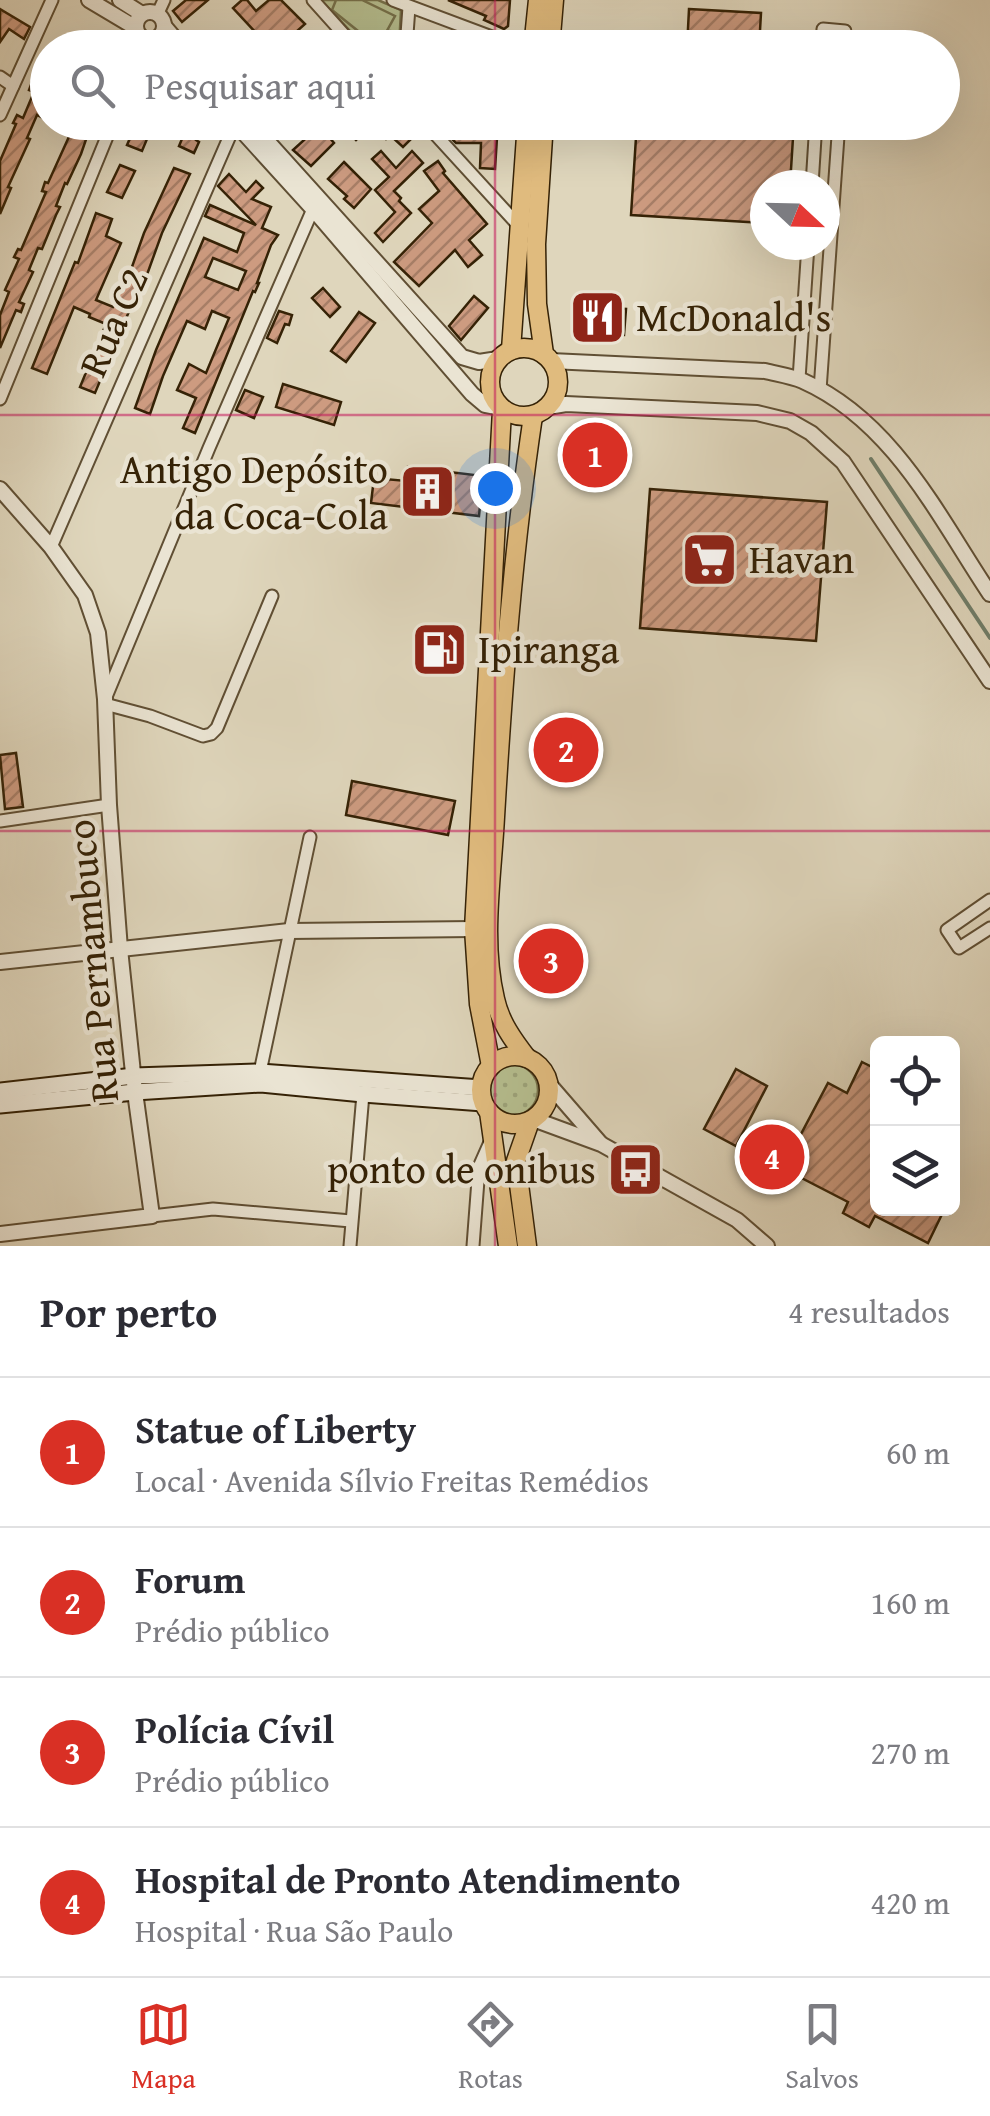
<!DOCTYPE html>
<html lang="pt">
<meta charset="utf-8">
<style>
body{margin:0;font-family:"Gentium Book Plus",serif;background:#f7f7f7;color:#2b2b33}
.controls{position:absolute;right:30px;bottom:30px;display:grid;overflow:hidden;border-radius:15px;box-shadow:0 10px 40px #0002}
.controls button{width:90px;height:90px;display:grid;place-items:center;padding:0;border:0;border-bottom:2px solid #e1e1e2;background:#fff;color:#2b2b33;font:50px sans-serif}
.compass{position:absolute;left:750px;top:170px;width:90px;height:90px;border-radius:50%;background:#fff;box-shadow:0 10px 40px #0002;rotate:112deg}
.you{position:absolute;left:495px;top:488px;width:35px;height:35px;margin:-25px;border:8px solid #fff;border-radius:50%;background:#1a73e8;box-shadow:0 0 0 15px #1a73e833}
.badge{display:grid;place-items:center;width:65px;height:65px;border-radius:50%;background:#d93025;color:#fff;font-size:32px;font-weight:700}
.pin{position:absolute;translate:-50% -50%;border:5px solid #fff;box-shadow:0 2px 10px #0006}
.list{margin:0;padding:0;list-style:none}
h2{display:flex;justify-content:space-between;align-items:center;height:130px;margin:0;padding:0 40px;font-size:42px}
h2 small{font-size:32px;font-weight:400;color:#7c7c81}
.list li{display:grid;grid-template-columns:65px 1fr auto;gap:30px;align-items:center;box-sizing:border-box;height:150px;padding:0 40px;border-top:2px solid #e1e1e2}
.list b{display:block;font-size:38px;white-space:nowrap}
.list p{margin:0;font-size:32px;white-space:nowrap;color:#7c7c81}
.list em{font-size:32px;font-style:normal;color:#7c7c81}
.icon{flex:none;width:55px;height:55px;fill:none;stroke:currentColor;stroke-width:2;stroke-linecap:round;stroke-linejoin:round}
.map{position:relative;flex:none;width:990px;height:1246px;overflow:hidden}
.search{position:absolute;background:#fff;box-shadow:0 10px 40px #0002;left:30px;right:30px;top:30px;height:110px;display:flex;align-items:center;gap:25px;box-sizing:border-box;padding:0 35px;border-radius:55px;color:#7c7c81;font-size:38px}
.sheet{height:730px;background:#fff}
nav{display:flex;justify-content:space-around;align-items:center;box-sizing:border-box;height:140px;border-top:2px solid #e1e1e2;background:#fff;font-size:28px;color:#7c7c81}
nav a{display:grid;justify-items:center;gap:5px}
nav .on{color:#d93025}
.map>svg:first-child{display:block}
.grass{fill:url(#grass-dots);stroke:#75704a;stroke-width:2.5}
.forest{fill:url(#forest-crowns);stroke:#75704a;stroke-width:2.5}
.pitch{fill:#b5bd8e;stroke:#75704a;stroke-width:2.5}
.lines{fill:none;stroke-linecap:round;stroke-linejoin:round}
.stream{stroke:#6f7d69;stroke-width:4}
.building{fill:url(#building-hatch);stroke:#352206;stroke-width:2.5;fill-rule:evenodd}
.minor-casing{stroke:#604f34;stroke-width:15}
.tertiary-casing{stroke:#604f34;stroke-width:18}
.secondary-casing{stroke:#352206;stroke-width:19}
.primary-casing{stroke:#352206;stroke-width:21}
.minor{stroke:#eae4d3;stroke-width:11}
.tertiary{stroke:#eae4d3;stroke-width:14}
.secondary{stroke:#eae4d3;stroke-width:15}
.primary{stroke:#e0bb7e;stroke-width:18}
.grid{fill:none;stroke:#c2185b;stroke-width:2.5;stroke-opacity:0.55}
.labels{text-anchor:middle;stroke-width:9;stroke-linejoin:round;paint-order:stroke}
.poi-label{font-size:40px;fill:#352206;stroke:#eae4d3;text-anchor:start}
.street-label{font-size:40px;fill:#352206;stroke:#eae4d3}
</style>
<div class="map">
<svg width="990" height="1246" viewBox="0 0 990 1246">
<defs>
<pattern id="grass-dots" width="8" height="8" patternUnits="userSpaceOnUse" patternTransform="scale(2.5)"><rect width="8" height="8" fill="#b5bd8e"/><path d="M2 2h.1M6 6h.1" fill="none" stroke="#9ca279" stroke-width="1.8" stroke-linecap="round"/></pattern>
<pattern id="forest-crowns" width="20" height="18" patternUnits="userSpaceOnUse" patternTransform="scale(2.5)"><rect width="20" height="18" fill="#b5bd8e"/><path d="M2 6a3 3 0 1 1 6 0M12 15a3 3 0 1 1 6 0" fill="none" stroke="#9ca279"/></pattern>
<pattern id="building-hatch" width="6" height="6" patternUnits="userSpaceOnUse" patternTransform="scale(2.5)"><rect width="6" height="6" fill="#cd9b80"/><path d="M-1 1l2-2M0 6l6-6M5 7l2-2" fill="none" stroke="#a77e67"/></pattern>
</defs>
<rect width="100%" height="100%" fill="#dfd6bc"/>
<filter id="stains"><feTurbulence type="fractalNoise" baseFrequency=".002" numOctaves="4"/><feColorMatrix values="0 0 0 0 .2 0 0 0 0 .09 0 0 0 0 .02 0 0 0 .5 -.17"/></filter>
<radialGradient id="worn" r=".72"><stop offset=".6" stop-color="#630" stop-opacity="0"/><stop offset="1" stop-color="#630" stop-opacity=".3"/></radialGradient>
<circle class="grass" cx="512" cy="1090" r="26"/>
<path class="forest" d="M321 0H378L401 10 399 47H365Z"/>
<path class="pitch" d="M336 0H362L395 16 378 47 332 10Z"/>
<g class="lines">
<path class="stream" d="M871 459 990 638"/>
</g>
<g class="building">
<path d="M186 0H208L182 22 173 11Z"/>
<path d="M242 0H247L256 11 269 0H281L305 24 297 31 312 48H270L233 8Z"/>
<path d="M448 0H510L508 26 504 29 484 20 486 16Z"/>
<path d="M0 9 30 27 24 39 9 29 0 42Z"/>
<path d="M689 9 761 13 759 48H687Z"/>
<path d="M32 82 48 88 42 107 47 109 43 118 37 115 27 138 30 139 8 187 11 188 0 214V161L16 124 13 123 17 115 23 118 34 92 29 90Z"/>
<path d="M55 122H92L81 154 67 184 65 183 56 206 60 207 56 215 42 249 38 248 29 270 33 272 19 302 24 304 21 312 16 310 0 348V315L9 292 5 290 19 259 14 257 18 249 21 250 46 192 42 191 45 182 48 183 72 130Z"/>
<path d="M137 122H154L142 151 127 145Z"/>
<path d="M189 122H203L196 140 199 142 194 153 179 146Z"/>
<path d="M305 122H359L367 130 356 140 342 126 329 137 334 143 311 166 293 150 314 131Z"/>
<path d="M386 122H402L415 135 403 147 390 135 386 139 378 130Z"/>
<path d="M465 122H498L495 169 480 168 481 143H456L451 138V128H465Z"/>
<path d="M637 122H794L790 185H765V223L631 215Z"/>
<path d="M381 151 396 168 412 151 423 163 394 191 401 198 399 201 411 213 383 242 375 233 395 212 375 190 389 177 372 159Z"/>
<path d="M438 161 445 171 443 173 487 224 469 240 482 255 468 267 455 250 419 286 394 262 432 223 419 209 439 191 424 171Z"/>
<path d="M344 162 371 189 354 208 344 199 347 196 328 179Z"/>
<path d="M120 165 135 171 122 198 107 192Z"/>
<path d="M174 168 190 174 162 233 144 283 142 282 135 297 95 393 80 387 106 324 89 317 90 314 74 307 47 374 32 368 75 262 78 263 96 213 112 219 106 236 121 243 96 300 113 307 125 280 127 281 144 233Z"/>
<path d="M229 174 246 192 256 181 263 188 252 199 271 207 262 228 278 235 271 245 257 283H259L255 292 253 291 195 433 183 428 196 398 177 390 189 364 206 373 229 318 212 311 205 329 187 321 163 376 150 414 135 408 156 350 204 238 237 252 244 233 205 216 210 205 256 225 218 186ZM213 258 246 271 238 290 205 277Z"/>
<path d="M323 288 340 307 330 317 312 298Z"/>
<path d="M474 296 488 308 461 340 449 326Z"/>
<path d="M592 307 626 309 624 335 589 333Z"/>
<path d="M279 311 292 315 289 325 285 324 277 343 267 338Z"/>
<path d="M359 312 375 323 346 362 331 351Z"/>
<path d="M283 384 341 402 334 425 276 407Z"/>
<path d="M245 390 263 397 254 418 236 410Z"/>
<path d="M408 467 483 476 479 516 371 503 374 478 406 481Z"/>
<path d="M650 489 827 502 816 641 640 628Z"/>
<path d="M16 753 23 807 5 809 0 755Z"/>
<path d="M352 781 455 801 448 835 346 815Z"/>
<path d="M862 1062 878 1070V1208H945L928 1243 875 1216 869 1227 843 1213 848 1202 759 1156 768 1139 792 1151 828 1083 847 1093Z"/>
<path d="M736 1069 767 1086 736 1146 704 1129Z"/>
</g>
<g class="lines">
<defs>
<g id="minor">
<path d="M313 0 356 48"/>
<path d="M393 0 521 48"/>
<path d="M158 13 164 0"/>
<path d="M144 48 147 40"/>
<path d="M406 48 409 7"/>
<path d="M822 48 823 29 845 31 844 48"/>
<path d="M0 77 13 86"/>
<path d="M0 115 52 0"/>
<path d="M424 122 519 226"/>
<path d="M812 185 816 122"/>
<path d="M799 379 808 245"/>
<path d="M820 390 839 122"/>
<path d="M0 399 113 122"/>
<path d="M51 547 235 124"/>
<path d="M106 697 209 448 313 209"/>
<path d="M105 704 150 716 203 736 211 734 217 728 272 596"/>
<path d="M0 821 109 805"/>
<path d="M990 900 947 930 959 948 990 928"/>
<path d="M260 1072 310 837"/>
<path d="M152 1216 213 1209 351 1221"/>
<path d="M350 1246 363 1094"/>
<path d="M473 1246 479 1167 491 1140"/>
</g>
<g id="tertiary">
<path d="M89 0 136 28"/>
<path d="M120 0 142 14"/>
<circle cx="150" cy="26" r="14"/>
<path d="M165 27 183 48"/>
<path d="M234 122 313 209 472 394 485 405 500 408"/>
<path d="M250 122 462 357 479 362 498 359"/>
<path d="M551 361 765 371C777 374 791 376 803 381 893 421 938 516 990 594"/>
<path d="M548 407 566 404 757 413 790 421 811 433 843 462 990 681"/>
<path d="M0 489 51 547 85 595 98 633 105 699 109 805 120 949 135 1092 152 1216 0 1234"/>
<path d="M0 962 289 931 474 929"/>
<path d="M548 1083 600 1143"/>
<path d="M533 1119 601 1144 737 1220 767 1246"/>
</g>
<g id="secondary">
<path d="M0 1091 134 1076 260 1072 481 1088"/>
<path d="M0 1105 135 1092 261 1084 363 1094 483 1103"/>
</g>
<g id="primary">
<path d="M533 48 538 0"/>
<path d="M550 48 554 0"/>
<circle cx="524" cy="382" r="34"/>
<path d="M511 350 527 122"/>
<path d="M544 354 537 304 536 244 544 122"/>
<circle cx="515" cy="1090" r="34"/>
<path d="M527 1058C513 1040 500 1022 495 999 481 940 492 876 495 817 503 682 513 550 533 416"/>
<path d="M491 1066 479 1004 474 929 502 410"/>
<path d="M489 1112 508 1246"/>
<path d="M527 1246 516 1161 530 1121"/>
</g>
</defs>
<use href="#minor" class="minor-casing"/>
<use href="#tertiary" class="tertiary-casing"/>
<use href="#secondary" class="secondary-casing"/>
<use href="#primary" class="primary-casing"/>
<use href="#minor" class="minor"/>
<use href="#tertiary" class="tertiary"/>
<use href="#secondary" class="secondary"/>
<use href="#primary" class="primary"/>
</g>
<path class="grid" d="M495 0V48M495 122V1246M0 415H990M0 831H990"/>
<defs>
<symbol id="restaurant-square" viewBox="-11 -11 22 22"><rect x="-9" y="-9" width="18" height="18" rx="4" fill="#8f2418" stroke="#eae4d3"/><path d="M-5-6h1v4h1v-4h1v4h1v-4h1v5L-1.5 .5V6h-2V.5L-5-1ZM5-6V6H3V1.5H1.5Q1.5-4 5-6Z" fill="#fff"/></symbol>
<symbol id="building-square" viewBox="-11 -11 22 22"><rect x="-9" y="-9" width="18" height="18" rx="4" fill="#8f2418" stroke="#eae4d3"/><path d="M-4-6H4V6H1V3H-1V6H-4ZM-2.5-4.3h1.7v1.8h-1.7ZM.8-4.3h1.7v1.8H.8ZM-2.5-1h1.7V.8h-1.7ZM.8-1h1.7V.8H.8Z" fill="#fff"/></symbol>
<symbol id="supermarket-square" viewBox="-11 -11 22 22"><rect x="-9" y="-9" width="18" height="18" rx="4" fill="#8f2418" stroke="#eae4d3"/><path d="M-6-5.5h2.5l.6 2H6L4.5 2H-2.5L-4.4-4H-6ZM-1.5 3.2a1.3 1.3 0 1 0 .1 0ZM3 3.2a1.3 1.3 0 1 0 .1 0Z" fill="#fff"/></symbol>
<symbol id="fuel-square" viewBox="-11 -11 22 22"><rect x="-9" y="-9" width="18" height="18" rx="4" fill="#8f2418" stroke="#eae4d3"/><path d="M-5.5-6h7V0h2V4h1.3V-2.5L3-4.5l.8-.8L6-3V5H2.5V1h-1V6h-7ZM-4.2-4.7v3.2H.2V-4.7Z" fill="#fff"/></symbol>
<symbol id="bus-square" viewBox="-11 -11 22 22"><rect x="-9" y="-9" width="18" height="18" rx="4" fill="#8f2418" stroke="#eae4d3"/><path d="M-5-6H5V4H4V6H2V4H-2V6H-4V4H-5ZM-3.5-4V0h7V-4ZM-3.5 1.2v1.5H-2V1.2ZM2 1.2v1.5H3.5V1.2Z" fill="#fff"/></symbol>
</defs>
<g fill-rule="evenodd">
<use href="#restaurant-square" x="566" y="286" width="63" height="63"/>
<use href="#building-square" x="396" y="460" width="63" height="63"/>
<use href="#supermarket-square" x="678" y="528" width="63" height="63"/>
<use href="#fuel-square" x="408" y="618" width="63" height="63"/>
<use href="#bus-square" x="604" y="1138" width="63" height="63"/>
</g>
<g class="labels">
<g class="poi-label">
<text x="636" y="331">McDonald's</text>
<text x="388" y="483" text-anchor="end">Antigo Depósito<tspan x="388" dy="46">da Coca-Cola</tspan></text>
<text x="749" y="573">Havan</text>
<text x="478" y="663">Ipiranga</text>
<text x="596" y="1183" text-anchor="end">ponto de onibus</text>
</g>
<g class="street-label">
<text transform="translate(113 322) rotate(-66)" y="14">Rua C2</text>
<text transform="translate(92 961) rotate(-95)" y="14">Rua Pernambuco</text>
</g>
</g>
<rect width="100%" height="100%" filter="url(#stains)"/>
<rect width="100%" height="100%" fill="url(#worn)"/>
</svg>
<div class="controls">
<button><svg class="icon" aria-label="locate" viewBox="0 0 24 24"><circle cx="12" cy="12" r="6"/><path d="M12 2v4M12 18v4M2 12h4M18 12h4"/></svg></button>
<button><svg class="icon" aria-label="layers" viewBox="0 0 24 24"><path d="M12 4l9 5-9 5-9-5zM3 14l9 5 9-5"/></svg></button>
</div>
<svg class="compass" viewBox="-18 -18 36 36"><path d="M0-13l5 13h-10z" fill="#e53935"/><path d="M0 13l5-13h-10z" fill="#7c7c81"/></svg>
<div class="you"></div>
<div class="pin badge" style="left:595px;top:455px">1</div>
<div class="pin badge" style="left:566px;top:750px">2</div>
<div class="pin badge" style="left:551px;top:961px">3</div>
<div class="pin badge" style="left:772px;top:1157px">4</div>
<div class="search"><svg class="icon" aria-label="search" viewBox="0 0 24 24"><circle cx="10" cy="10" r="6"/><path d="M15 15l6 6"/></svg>Pesquisar aqui</div>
</div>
<section class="sheet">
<h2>Por perto<small>4 resultados</small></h2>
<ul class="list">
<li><span class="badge">1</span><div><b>Statue of Liberty</b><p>Local · Avenida Sílvio Freitas Remédios</p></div><em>60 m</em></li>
<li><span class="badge">2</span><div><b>Forum</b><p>Prédio público</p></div><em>160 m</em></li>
<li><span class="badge">3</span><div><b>Polícia Cívil</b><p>Prédio público</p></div><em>270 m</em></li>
<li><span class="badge">4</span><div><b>Hospital de Pronto Atendimento</b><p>Hospital · Rua São Paulo</p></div><em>420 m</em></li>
</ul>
</section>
<nav>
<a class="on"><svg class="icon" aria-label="map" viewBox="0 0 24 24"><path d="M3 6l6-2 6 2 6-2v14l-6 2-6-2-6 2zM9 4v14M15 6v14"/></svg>Mapa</a>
<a><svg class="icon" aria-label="directions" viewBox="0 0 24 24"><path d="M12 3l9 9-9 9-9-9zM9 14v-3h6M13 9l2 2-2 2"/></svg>Rotas</a>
<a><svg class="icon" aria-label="saved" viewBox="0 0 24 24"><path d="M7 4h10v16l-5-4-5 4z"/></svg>Salvos</a>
</nav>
